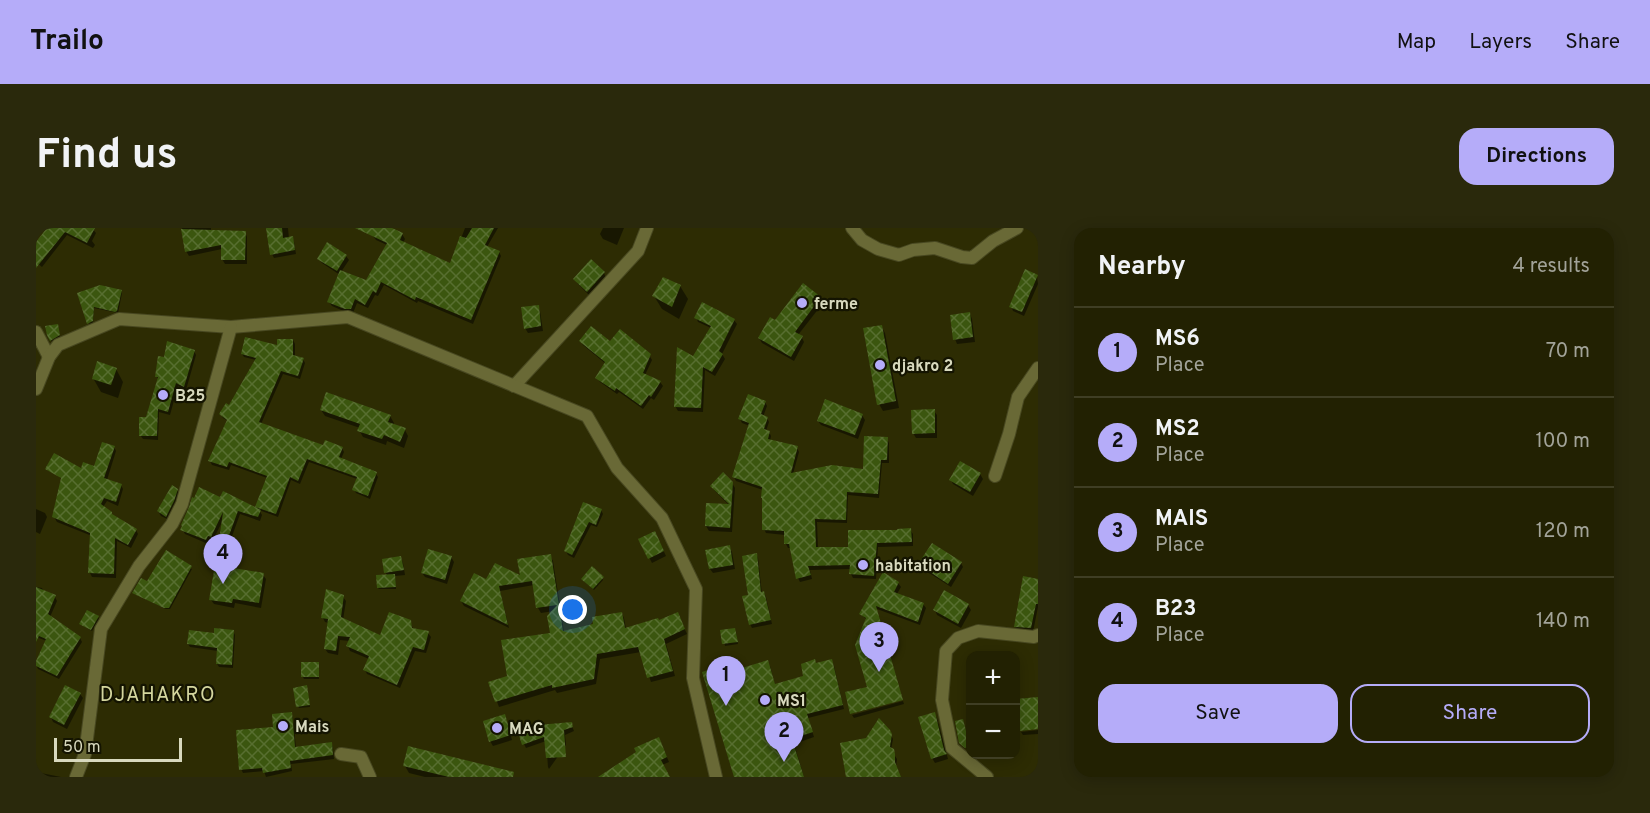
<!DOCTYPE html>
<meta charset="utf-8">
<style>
body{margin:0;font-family:Overpass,sans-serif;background:#2a290c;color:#f1f3f6}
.controls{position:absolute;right:18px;bottom:18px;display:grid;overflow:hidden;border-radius:12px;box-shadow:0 3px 15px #0003}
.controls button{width:54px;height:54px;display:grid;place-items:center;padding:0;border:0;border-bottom:2px solid #3f3e24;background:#222102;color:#f1f3f6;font:30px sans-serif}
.scale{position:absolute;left:18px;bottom:15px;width:128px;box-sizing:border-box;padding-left:6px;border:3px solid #d8d9be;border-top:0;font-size:16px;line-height:21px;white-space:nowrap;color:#d8d9be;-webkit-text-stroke:4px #141401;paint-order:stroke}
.you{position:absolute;left:537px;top:382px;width:21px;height:21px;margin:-15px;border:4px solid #fff;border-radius:50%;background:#1a73e8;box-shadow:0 0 0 9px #1a73e833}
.badge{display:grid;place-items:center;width:39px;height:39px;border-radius:50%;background:#b5acf9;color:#111;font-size:20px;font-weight:700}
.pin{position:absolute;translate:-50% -50px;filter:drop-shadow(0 2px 3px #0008)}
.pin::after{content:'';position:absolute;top:32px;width:21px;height:18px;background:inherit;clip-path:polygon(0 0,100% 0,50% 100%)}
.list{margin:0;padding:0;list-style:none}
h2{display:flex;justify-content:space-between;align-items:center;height:78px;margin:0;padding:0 24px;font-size:26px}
h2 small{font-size:20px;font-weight:400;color:#a2a399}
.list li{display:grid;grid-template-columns:39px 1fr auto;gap:18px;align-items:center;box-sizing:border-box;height:90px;padding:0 24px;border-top:2px solid #3f3e24}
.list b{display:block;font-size:22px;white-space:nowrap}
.list p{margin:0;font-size:20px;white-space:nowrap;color:#a2a399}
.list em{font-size:20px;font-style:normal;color:#a2a399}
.actions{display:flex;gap:12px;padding:18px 24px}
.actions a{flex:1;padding:14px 0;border:2px solid #b5acf9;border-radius:18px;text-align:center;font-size:21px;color:#b5acf9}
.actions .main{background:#b5acf9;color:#111}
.map{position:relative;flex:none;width:1002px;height:549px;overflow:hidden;border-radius:18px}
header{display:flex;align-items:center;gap:36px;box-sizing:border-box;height:84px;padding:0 30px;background:#b5acf9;color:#111}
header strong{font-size:28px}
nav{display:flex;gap:33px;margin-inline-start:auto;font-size:21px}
.intro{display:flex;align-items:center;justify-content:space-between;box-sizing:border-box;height:144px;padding:0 36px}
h1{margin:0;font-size:42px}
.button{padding:15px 27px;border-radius:18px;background:#b5acf9;color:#111;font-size:21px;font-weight:700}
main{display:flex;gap:36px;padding:0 36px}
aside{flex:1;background:#222102;border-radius:18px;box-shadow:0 3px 15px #0003}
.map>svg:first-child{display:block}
.shadow{fill:#0007}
.building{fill:url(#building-cross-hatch)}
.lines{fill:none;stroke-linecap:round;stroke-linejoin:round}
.minor-casing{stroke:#484821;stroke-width:14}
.minor{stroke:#696936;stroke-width:12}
.poi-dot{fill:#b5acf9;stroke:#141401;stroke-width:2}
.labels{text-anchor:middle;stroke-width:4.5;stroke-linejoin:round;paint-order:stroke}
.poi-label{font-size:16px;font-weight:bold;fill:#d8d9be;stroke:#141401;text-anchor:start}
.quarter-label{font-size:20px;letter-spacing:1.5px;fill:#d4d69e;stroke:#141401}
</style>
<header>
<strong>Trailo</strong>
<nav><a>Map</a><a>Layers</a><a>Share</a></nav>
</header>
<div class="intro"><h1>Find us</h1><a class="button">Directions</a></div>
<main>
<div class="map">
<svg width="1002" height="549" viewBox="0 0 1002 549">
<defs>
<pattern id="building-cross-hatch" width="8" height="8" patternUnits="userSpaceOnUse" patternTransform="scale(1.5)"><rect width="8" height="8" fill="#3b560f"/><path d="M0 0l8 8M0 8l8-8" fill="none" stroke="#576e30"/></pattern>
</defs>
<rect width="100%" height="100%" fill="#2d2c03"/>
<g class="shadow">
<path d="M13 0H56L60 5 56 13 59 17 57 20 31 7 6 39 0 34V16Z"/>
<path d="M146 0H175V3L209 4 211 9V36H189L186 31V21L153 28 150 23Z"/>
<path d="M232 0H252L253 11 256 10 258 14 260 26 238 30 236 26Z"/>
<path d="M341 0H352L366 6 369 11 367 15 415 37 429 0H462L451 19 463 24 465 28 437 96 382 73 381 75 348 57 342 68 339 67 332 80 321 75 317 85H312L296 78 293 74 304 47 286 35 283 31 310 28 313 32 305 44 330 54 351 17 340 12 337 8Z"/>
<path d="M567 0H588L581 17 567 11 564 6Z"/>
<path d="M568 45 570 50 554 68 542 56 539 51Z"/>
<path d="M1001 48 1002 56 988 88 977 83 975 78Z"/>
<path d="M644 58 652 71 643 91 626 81 618 68Z"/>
<path d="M85 63 86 65 82 85 58 80 57 95 54 97 43 66Z"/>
<path d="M784 70 787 75 762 107 766 110 768 114 758 133 726 115 723 110 739 94Z"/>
<path d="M502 79 504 83 507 103 492 105 489 100Z"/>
<path d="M934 86 936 91 939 114 921 116 919 111Z"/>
<path d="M660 89 698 92 701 96 686 126 689 131 679 148 669 142 667 184 642 183 639 178 658 130 675 100 662 94Z"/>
<path d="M845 98 849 105 863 180 847 183 843 176Z"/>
<path d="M22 99 24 109 16 114 12 106Z"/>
<path d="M257 112 259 116V129L267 131 269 135 264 151 247 146 225 196 288 219 306 220 308 224 305 231 340 246 342 249 334 271 320 265 318 261 321 251 273 234 264 256 255 252 242 289 223 282 226 287 224 293 204 286 190 325 186 324 183 320 186 294 177 312H175L172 316 149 306 146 301 185 271 223 283 221 279 231 250 195 237 193 242 176 237 174 233 192 193 187 190 185 186 194 179 220 132 208 129 206 126 242 119Z"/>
<path d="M545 113 574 116 613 127 616 132 609 147 624 154 627 158 618 172 615 170 607 181 583 164 581 166 564 154 561 150 570 136 547 117Z"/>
<path d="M158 123 160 127 150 162 142 158 134 187 123 184 122 212 107 211 104 207 111 191 123 153 121 149 130 130Z"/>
<path d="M80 141 87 154 82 170 65 164 57 150Z"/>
<path d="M729 174 731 178 727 189 731 190 733 194 730 203 733 204 735 208 734 213 761 220 763 224 757 246 828 243 851 211 853 215V235H846L843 270 812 267 811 295 781 294 782 320H813L874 302 877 306V318L842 319 840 351 817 350 815 346V341L774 342 776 351 764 354 762 350 755 320H752L750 316 749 307 730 305 728 301 727 262 700 253 698 249 714 198 706 195 704 191Z"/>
<path d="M285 182 354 188 358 195 357 197 369 202 372 208 368 220 351 213 350 217 327 209 323 202 324 200 289 188Z"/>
<path d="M898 183 901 187V210H880L877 205Z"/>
<path d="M826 187 829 192 822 211 785 197 782 193Z"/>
<path d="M78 219 80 223 71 252 85 257 87 261 82 278 71 273 67 279 78 289 100 302 102 306 95 320 81 313 80 350 56 349 54 345 56 308 21 294 18 289 26 252 22 247 59 240Z"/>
<path d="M944 246 947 251 937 268 917 256 915 252Z"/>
<path d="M696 255 699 260 696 304 673 303 670 298 694 278 679 263 676 259Z"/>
<path d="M141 262 143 266 133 292 125 288 122 283Z"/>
<path d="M548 276 565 282 567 286 561 299 555 297 538 330 532 327 530 323Z"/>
<path d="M0 281 9 285 11 289 4 306 0 304Z"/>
<path d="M621 309 630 328 616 335 604 311Z"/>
<path d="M693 319 696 324 699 341 677 345 674 341Z"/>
<path d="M720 326 722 330 726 366 728 365 730 369 736 396 716 400 714 396V368Z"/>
<path d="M514 328 517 333 528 404 559 397 586 386 588 390 590 401 644 391 651 406 630 416 639 448 615 454 605 424 564 431 560 456 521 465 519 462 463 479 454 455 472 449 515 406 518 383 505 385 502 380 498 357 464 363 473 400 428 378 425 373 451 353 485 350Z"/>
<path d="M415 329 418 334 411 356 389 349 386 345Z"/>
<path d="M365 330 367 335 369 347 359 348 360 361H343L342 360 351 348 350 345Z"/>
<path d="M925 335 927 339 915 359 887 341 884 337Z"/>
<path d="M154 340 156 341 134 381H130L98 365 112 355Z"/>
<path d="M227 347 230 351 225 380 199 375 198 380 178 376 175 372Z"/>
<path d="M566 350 567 352 558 362 548 353Z"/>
<path d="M1002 352V379L997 404 981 402 979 398Z"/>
<path d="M862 355 865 359 861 366 887 376 890 380 884 397 841 381 833 460 831 392 825 386Z"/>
<path d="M0 359 6 360 8 364 19 369 21 373 14 389 44 410 46 414 23 451 2 441 0 437 11 413 0 409Z"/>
<path d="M307 369 310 373 307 392 345 409 374 393 377 401 392 405 395 409 390 425 379 423 364 460 331 446 329 442 333 431 314 423 312 418 314 413 304 412 302 427 292 425 289 421 293 395 289 394 287 390Z"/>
<path d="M932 377 935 382 925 400 901 387 899 382Z"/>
<path d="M62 389 63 391 56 403 45 396Z"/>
<path d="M197 403 199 407 197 440 183 439 181 436 182 423 154 419 152 416Z"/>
<path d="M686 404H700L702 416 689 418Z"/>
<path d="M795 433 798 438 808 481 772 490 778 509 758 516 768 549H700L693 446 734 438 739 457 768 449 780 436Z"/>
<path d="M282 436 283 451H268L267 449Z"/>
<path d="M271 461 274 479 263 480 262 478Z"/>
<path d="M44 466 47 470 31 501 17 494 15 489Z"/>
<path d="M867 473 868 476 818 490 816 487Z"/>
<path d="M255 486 257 490 260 520 295 516 297 519 298 531 255 536 256 543 230 549 228 543 207 545 205 541 239 500Z"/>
<path d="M898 486 901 490 912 531 899 535 896 530Z"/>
<path d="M471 493 476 512 457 518 454 513Z"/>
<path d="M927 493 934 518V524H933L925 515Z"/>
<path d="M535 496 538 503 529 507 530 517 513 541 512 539 510 513 490 520 488 516Z"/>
<path d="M1002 502V506L987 507 985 504Z"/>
<path d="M855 507 857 511 855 522 861 531 860 539 864 549H812Z"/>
<path d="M625 515 633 534 626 537 633 549H565Z"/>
<path d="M369 538 456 549H389L373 545Z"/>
<path d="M0 544 25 549H0Z"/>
</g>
<g class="building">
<path d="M11 0H59L51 15 29 4 0 40V14Z"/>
<path d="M230 0H246L247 10 257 8 259 22 234 27Z"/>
<path d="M319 0H356L367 5 364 12 414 35 424 8 430 10 436 0H458L449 17 464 23 435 92 380 69 379 72 345 54 340 65 337 63 329 77 319 71 315 81H309L291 74 304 42 330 52 351 15Z"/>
<path d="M145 1 210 3 209 32H185V17L149 24Z"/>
<path d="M291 14 311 27 301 43 281 31Z"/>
<path d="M555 31 569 44 551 64 537 51Z"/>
<path d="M989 41 1002 47 986 84 973 79Z"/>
<path d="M627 49 645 57 636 79 616 68Z"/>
<path d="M767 55 785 69 759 104 767 108 755 129 722 110 734 89 739 92Z"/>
<path d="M64 57 86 62 81 83 79 84 58 79 57 93 51 96 41 65Z"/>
<path d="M666 74 699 91 683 123 687 126 676 144 667 139 665 180 638 179 641 119 657 128 675 98 658 90Z"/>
<path d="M503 77 505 98 488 101 485 79Z"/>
<path d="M934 84 937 109 917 112 914 87Z"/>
<path d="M22 96 24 107 14 113 11 107 9 98Z"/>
<path d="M846 97 860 173 841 177 827 100Z"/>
<path d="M555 98 574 113 584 101 615 126 607 145 625 153 615 169 613 167 605 178 580 160 579 163 559 150 569 134 543 113Z"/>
<path d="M209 109 241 117V111H257V127L268 130 262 148 245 143 223 194 287 217 289 212 307 219 303 229 341 244 332 268 316 262 321 249 271 231 262 253 254 249 240 286 219 279 231 248 193 234 191 239 172 233 191 192 183 186 190 175 193 177 220 130 205 126Z"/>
<path d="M131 113 159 122 148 159 140 155 132 184 122 181 121 208H103V189H110L122 149H119L122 128 128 129Z"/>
<path d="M61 133 81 140 75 157 56 151Z"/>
<path d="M290 164 355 187 352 194 370 200 364 214 348 207 346 211 321 203 324 196 284 182Z"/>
<path d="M712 166 730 173 725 186 732 189 728 201 734 203 732 211 762 218 755 245 796 237 827 241 828 208 852 209 851 232H845L842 266 811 264 810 292 779 291 780 319H812V302H861V301L875 300 876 314 841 315 838 348 813 346 814 337 772 338 775 347 760 351 753 316H748V303L726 302V270H725L726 259 696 249 713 195 702 191Z"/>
<path d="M789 171 827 186 819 207 781 193Z"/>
<path d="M899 181V205L876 206 875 182Z"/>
<path d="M66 214 79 218 68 250 86 256 80 274 68 270 65 276 76 284V286L101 301 92 317 79 310 78 346 52 345 54 305 16 289 25 250 9 241 18 225 45 240 47 234 58 238Z"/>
<path d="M924 233 945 245 934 264 913 252Z"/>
<path d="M687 244 697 254 694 300 669 298 670 275 693 276 674 258Z"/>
<path d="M136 257 142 261 138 273 130 289 121 283Z"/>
<path d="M163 259 184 269 187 263 225 282 222 289 202 283 188 321 182 320 187 284 175 309 172 308 170 312 144 302 146 298 145 297 153 279 156 269 158 270Z"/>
<path d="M547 274 566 281 560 297 553 294 536 327 528 323Z"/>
<path d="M619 303 628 323 612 331 602 311Z"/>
<path d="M896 315 926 334 912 356 882 336Z"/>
<path d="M694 317 697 337 673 341 669 322Z"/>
<path d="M392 321 416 328 409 352 385 345Z"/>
<path d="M130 322 156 338 133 380H128L96 365 105 350 111 353Z"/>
<path d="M721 325 725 364 728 363 735 392 713 397 706 368 712 367 706 328Z"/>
<path d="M515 326 527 403 557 396 556 389 586 384 589 400 622 390 623 392 642 384 649 401 628 411 637 443 611 450 602 419 561 426 558 451 516 460V457L459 474 452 454 471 448 465 412 514 405 511 388 521 377 500 380 496 353 463 358 472 397 424 373 438 345 450 351 459 335 484 347 481 331Z"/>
<path d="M365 328 368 342 348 345 346 331Z"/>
<path d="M179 337 228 345 223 375 197 371 196 375 173 372Z"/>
<path d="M556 338 568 349 557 361 545 351Z"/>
<path d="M847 344 863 354 858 364 888 375 882 394 840 378 867 472 814 486 809 464 831 459 819 417 830 390 823 386Z"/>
<path d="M359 346 360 359 341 360 340 347Z"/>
<path d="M987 348 1002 351V376H1000L995 400 978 399Z"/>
<path d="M0 359 20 367 12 386 45 409 21 448 0 438V433L10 411 3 408 0 414Z"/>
<path d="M290 361 308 367 305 389 344 407 353 384 375 392 376 400 393 403 388 422 377 419 361 457 327 442 333 428 310 418 314 409 302 408 300 423 288 421 292 391 285 390Z"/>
<path d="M908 362 933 376 922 396 897 382Z"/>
<path d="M51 382 63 388 55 402 43 396Z"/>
<path d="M178 400 198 402 196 437 180 436 181 420 151 416 153 402 178 405Z"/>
<path d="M699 400 702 414 686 416 684 402Z"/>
<path d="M779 431 780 435 796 431 807 477 771 486 777 504 756 511 768 549H698L666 444 691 436 693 444 732 432 739 456 767 448 765 436Z"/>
<rect x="265" y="434" width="18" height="15"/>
<path d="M29 457 45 465 28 497 13 489Z"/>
<path d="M271 457 274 477 260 479 257 460Z"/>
<path d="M1002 469V501L983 503 980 471Z"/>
<path d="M256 484 259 519 296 514 297 527 254 533 255 540 227 545 226 540 203 542 200 502 237 499 236 486Z"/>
<path d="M899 484 908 522 911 526 895 531 882 489Z"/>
<path d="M469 486 475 507 453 514 447 493Z"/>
<path d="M843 490 854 502 856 506 854 519 858 521 859 526V534L865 549H810L804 515 830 510Z"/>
<path d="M927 491 934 519 929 520 923 515 919 493Z"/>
<path d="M536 494 537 499 528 502 530 529 510 530 508 509 486 517 482 504 502 497Z"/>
<path d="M623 509 631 529 625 532 634 549H562L600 524 598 520Z"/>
<path d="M372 518 478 544 477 549H413L367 538Z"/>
</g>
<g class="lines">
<defs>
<g id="minor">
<path d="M816 0 826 12 842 21 863 27 877 22 899 20 926 29 936 30 957 13 981 0"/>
<path d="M0 104 13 129"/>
<path d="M478 158 602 23 611 0"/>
<path d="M0 161 13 129 22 117 83 91 195 99 312 89 551 188 581 240 626 290 660 361 657 450 680 549"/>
<path d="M959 248 973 206 982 169 1002 140"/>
<path d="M305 526 325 529 334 549"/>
<path d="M40 549 49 526 65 401 103 338 136 296 146 276 195 99"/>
<path d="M951 549 916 520 906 472 910 423 922 410 942 403 998 409 1002 407"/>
</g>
</defs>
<use href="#minor" class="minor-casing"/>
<use href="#minor" class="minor"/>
</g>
<g class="poi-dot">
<circle cx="766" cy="75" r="6"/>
<circle cx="844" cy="137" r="6"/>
<circle cx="127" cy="167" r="6"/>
<circle cx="827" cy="337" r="6"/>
<circle cx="729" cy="472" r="6"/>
<circle cx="247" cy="498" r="6"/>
<circle cx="461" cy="500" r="6"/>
</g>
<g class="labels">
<g class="poi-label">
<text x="778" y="81">ferme</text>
<text x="856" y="143">djakro 2</text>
<text x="139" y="173">B25</text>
<text x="839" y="343">habitation</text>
<text x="741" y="478">MS1</text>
<text x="259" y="504">Mais</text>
<text x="473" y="506">MAG</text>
</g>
<g class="quarter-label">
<text x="122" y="473">DJAHAKRO</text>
</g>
</g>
</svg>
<div class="controls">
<button>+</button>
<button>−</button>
</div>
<div class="scale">50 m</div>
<div class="you"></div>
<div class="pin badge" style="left:690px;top:478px">1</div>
<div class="pin badge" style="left:748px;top:534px">2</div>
<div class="pin badge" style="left:843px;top:444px">3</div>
<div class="pin badge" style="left:187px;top:356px">4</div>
</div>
<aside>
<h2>Nearby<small>4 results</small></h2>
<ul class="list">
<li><span class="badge">1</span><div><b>MS6</b><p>Place</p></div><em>70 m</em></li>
<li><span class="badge">2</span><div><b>MS2</b><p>Place</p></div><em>100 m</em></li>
<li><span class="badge">3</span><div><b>MAIS</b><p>Place</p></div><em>120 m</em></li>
<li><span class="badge">4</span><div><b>B23</b><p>Place</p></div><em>140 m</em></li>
</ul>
<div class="actions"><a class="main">Save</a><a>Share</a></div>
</aside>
</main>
